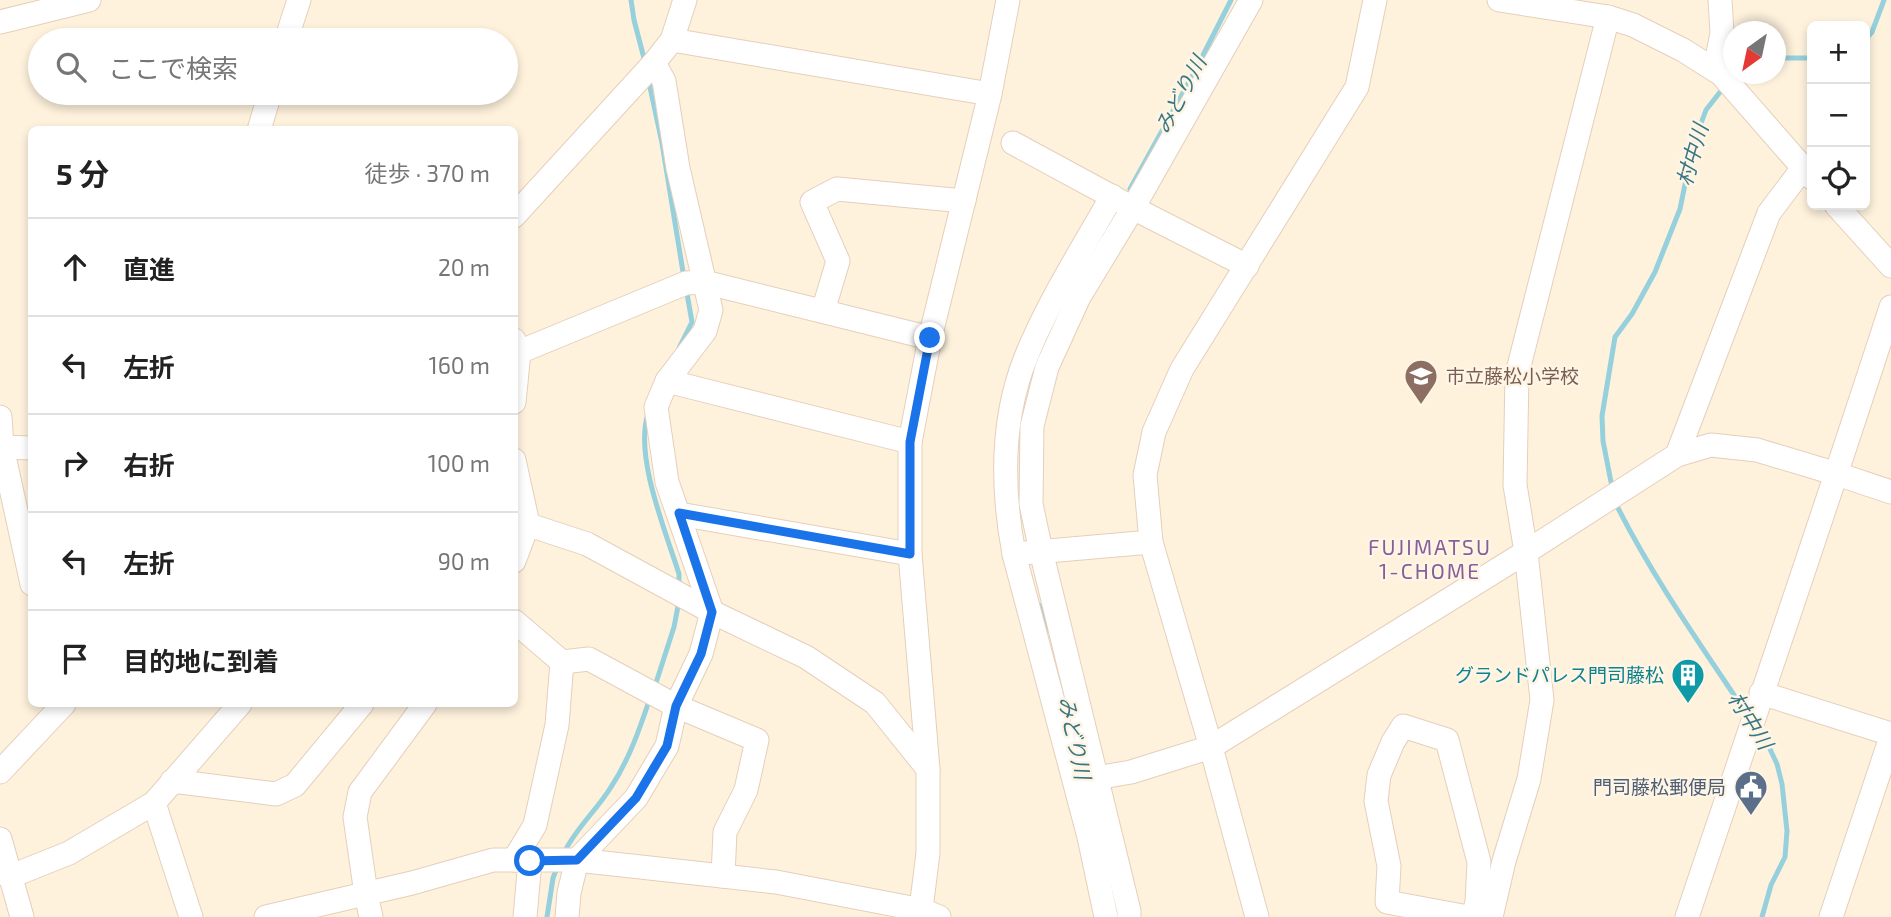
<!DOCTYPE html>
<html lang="ja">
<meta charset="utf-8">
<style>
body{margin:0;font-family:"Exo 2","Noto Sans JP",sans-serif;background:#f2f2f2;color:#222}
.controls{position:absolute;right:21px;top:21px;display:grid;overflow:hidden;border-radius:10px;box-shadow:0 4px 10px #0003}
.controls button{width:63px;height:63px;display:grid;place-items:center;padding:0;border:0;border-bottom:2px solid #e0e0e0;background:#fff;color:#222;font:35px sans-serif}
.compass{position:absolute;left:1723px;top:21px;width:63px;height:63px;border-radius:50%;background:#fff;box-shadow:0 4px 10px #0003;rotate:213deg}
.stop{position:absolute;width:21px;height:21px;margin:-16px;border:5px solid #1a73e8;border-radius:50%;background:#fff}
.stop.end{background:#1a73e8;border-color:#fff;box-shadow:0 2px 7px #0008}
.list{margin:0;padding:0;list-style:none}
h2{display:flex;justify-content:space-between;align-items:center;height:91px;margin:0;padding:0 28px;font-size:30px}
h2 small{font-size:23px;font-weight:400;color:#767676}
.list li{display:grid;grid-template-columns:46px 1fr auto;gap:21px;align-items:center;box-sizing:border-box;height:98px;padding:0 28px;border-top:2px solid #e0e0e0}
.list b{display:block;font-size:26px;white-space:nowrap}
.list em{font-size:23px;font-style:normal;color:#767676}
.icon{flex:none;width:38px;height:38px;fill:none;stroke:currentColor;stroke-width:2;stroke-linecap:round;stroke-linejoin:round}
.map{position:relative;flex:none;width:1891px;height:917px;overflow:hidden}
.search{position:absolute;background:#fff;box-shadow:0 4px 10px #0003;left:28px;top:28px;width:490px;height:77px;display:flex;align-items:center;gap:18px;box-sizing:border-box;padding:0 24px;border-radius:38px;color:#767676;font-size:26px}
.panel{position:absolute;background:#fff;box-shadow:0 4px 10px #0003;left:28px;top:126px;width:490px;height:581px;border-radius:10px}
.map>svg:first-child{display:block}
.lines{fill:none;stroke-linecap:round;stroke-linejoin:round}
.stream{stroke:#95d0dc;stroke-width:5}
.minor-casing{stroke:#e5cfbb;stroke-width:25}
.minor{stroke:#fff;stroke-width:23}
.route{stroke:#1a73e8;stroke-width:9}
.labels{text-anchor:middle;stroke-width:5;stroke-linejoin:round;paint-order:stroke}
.education-label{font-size:19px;fill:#785e54;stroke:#fff5e5;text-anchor:start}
.culture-label{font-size:19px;fill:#0d838f;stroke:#fff5e5;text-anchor:end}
.service-label{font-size:19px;fill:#4e5e75;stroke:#fff5e5;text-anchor:end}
.water-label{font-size:21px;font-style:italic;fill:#397784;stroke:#fff5e5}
.neighbourhood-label{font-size:21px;letter-spacing:2px;fill:#875e9a;stroke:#fff5e5}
</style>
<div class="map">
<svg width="1891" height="917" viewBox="0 0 1891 917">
<rect width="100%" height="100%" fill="#fef2dd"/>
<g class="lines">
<g class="stream">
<path d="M631 0 634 20 645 62"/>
<path d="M1865 40 1872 32 1884 0"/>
<path d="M1776 58H1812"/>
<path d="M648 78 662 143 684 278"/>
<path d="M1130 189 1195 71 1231 0"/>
<path d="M679 348 692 322 686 288"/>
<path d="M648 414C634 456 666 532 679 574V588"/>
<path d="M1611 482 1603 441 1602 416 1615 337 1632 314 1655 272 1680 209 1693 145 1706 110 1724 87"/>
<path d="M1618 508C1655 581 1703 648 1748 716"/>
<path d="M1039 605 1050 631"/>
<path d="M654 689 674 627 679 601"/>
<path d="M1064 692 1071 727"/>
<path d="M1757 730 1769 747 1777 764 1782 784 1787 831 1785 857 1771 885 1762 917"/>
<path d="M564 853C575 829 597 810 611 787 629 760 640 728 650 698"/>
<path d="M547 917 553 878 558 865"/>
</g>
<defs>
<g id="minor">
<path d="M1499 0 1608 17 1633 25 1683 50 1721 74 1812 178"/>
<path d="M0 22 89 0"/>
<path d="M286 40 299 0"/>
<path d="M672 40 990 94"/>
<path d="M1715 69 1722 33 1720 0"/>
<path d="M259 130 270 93"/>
<path d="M1013 143 1133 208 1247 266"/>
<path d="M1112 196C1083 248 1048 302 1026 357 1001 419 1002 490 1014 554L1151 542"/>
<path d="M1836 205 1891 266"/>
<path d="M514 216 654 63 672 40 685 0"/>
<path d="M823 311 838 261 812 202 837 189 964 201"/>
<path d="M514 340 519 352 686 283 704 282 930 338"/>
<path d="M667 381 910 442"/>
<path d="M514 402 519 352"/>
<path d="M0 417 2 447 32 584"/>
<path d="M0 447 32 448"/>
<path d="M1677 455 1769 213 1803 168"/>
<path d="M514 460 528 524 514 561"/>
<path d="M679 514 910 554"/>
<path d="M514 520 587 544 712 612 806 657 875 703 928 769"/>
<path d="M1014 554 1089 837 1106 917"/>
<path d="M514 621 562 662 589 659 676 706 757 740 746 790 725 832 723 876"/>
<path d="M1761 693 1891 734"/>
<path d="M0 772 64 704"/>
<path d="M1096 778 1131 772 1211 747 1526 552 1677 455 1711 445 1757 450 1837 474 1891 492"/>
<path d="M172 781 276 794 295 785 362 704"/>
<path d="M154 803 191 917"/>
<path d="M0 839 22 917"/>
<path d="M514 860 535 825 557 725 562 662"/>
<path d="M9 877 69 853 154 803 240 704"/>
<path d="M266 917 412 883 493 860H577L776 882 922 910 939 917"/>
<path d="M371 917 366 894 355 817 360 792 425 704"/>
<path d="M525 917 530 861"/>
<path d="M567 917 569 893 577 860 636 798 667 746 676 706 701 654 712 612 667 482 656 407 667 381 705 331 711 310 678 168 664 81 654 63"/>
<path d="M920 917 928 853V769L910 554V442L930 338 990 94 1008 0"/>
<path d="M1129 917V911L1041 551 1031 504 1032 426 1047 367 1079 297 1133 208 1251 0"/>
<path d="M1257 917 1211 747 1151 542 1145 475 1154 432 1182 369 1357 87 1375 0"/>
<path d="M1468 917 1387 902 1389 866 1376 801 1379 775 1393 742 1403 726 1447 740 1479 862 1477 902 1473 917"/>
<path d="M1491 917 1504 861 1529 779 1542 700 1526 552 1515 485 1517 374 1608 17"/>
<path d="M1687 917C1755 714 1825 511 1891 307"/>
<path d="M1831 917 1891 737"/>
</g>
</defs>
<use href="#minor" class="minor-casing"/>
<use href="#minor" class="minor"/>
</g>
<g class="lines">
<path class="route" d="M530 861 577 860 636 798 667 746 676 706 701 654 712 612 679 513 910 554V442L930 338"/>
</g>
<defs>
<symbol id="school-pin" viewBox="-11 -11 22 30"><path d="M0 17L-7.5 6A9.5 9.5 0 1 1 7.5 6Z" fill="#8d6e63" stroke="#fff5e5"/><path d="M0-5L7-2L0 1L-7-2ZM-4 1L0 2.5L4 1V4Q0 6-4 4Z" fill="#fff"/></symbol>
<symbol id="building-pin" viewBox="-11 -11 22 30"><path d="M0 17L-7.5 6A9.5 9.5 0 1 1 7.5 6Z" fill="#0f9aa8" stroke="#fff5e5"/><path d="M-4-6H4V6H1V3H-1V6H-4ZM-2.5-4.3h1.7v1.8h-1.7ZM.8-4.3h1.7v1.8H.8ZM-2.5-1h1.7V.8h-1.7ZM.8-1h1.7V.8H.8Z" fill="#fff"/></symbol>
<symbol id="civic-pin" viewBox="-11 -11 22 30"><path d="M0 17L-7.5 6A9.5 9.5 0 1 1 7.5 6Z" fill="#5c6f8a" stroke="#fff5e5"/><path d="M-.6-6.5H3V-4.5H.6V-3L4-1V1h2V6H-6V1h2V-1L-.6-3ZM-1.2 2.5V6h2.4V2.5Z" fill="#fff"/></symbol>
</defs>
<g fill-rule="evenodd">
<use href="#school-pin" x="1402" y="357" width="38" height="52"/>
<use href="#building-pin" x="1669" y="656" width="38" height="52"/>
<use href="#civic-pin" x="1732" y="768" width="38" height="52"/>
</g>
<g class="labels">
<g class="education-label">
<text x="1446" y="383">市立藤松小学校</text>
</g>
<g class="culture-label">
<text x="1664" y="682">グランドパレス門司藤松</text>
</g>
<g class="service-label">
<text x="1726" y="794">門司藤松郵便局</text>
</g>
<g class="water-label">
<text transform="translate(1181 95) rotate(-62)" y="7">みどり川</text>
<text transform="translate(1693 155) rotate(-74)" y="7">村中川</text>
<text transform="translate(1750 721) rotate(58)" y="7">村中川</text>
<text transform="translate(1074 738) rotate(78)" y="7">みどり川</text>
</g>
<g class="neighbourhood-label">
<text x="1430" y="555">FUJIMATSU<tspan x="1430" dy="24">1-CHOME</tspan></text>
</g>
</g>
</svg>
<div class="controls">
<button>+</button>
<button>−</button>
<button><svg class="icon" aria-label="locate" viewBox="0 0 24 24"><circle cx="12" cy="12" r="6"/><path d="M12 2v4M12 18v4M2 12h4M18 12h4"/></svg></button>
</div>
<svg class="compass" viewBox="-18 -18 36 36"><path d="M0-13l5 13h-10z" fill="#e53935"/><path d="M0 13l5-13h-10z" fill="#767676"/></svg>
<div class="stop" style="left:530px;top:861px"></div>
<div class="stop end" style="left:930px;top:338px"></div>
<div class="search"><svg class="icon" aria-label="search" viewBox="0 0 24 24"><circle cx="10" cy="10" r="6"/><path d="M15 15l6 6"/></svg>ここで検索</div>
<section class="panel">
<h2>5 分<small>徒歩 · 370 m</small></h2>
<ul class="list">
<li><svg class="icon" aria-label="ahead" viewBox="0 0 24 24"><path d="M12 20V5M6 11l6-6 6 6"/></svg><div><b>直進</b></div><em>20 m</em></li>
<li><svg class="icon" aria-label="left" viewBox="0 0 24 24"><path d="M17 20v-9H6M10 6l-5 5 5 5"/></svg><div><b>左折</b></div><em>160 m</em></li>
<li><svg class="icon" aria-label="right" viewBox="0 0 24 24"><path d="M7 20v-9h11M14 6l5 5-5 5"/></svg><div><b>右折</b></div><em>100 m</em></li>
<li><svg class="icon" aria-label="left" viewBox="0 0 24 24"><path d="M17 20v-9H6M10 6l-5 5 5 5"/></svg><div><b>左折</b></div><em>90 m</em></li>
<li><svg class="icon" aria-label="arrive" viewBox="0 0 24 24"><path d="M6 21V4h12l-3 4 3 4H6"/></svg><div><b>目的地に到着</b></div></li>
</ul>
</section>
</div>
